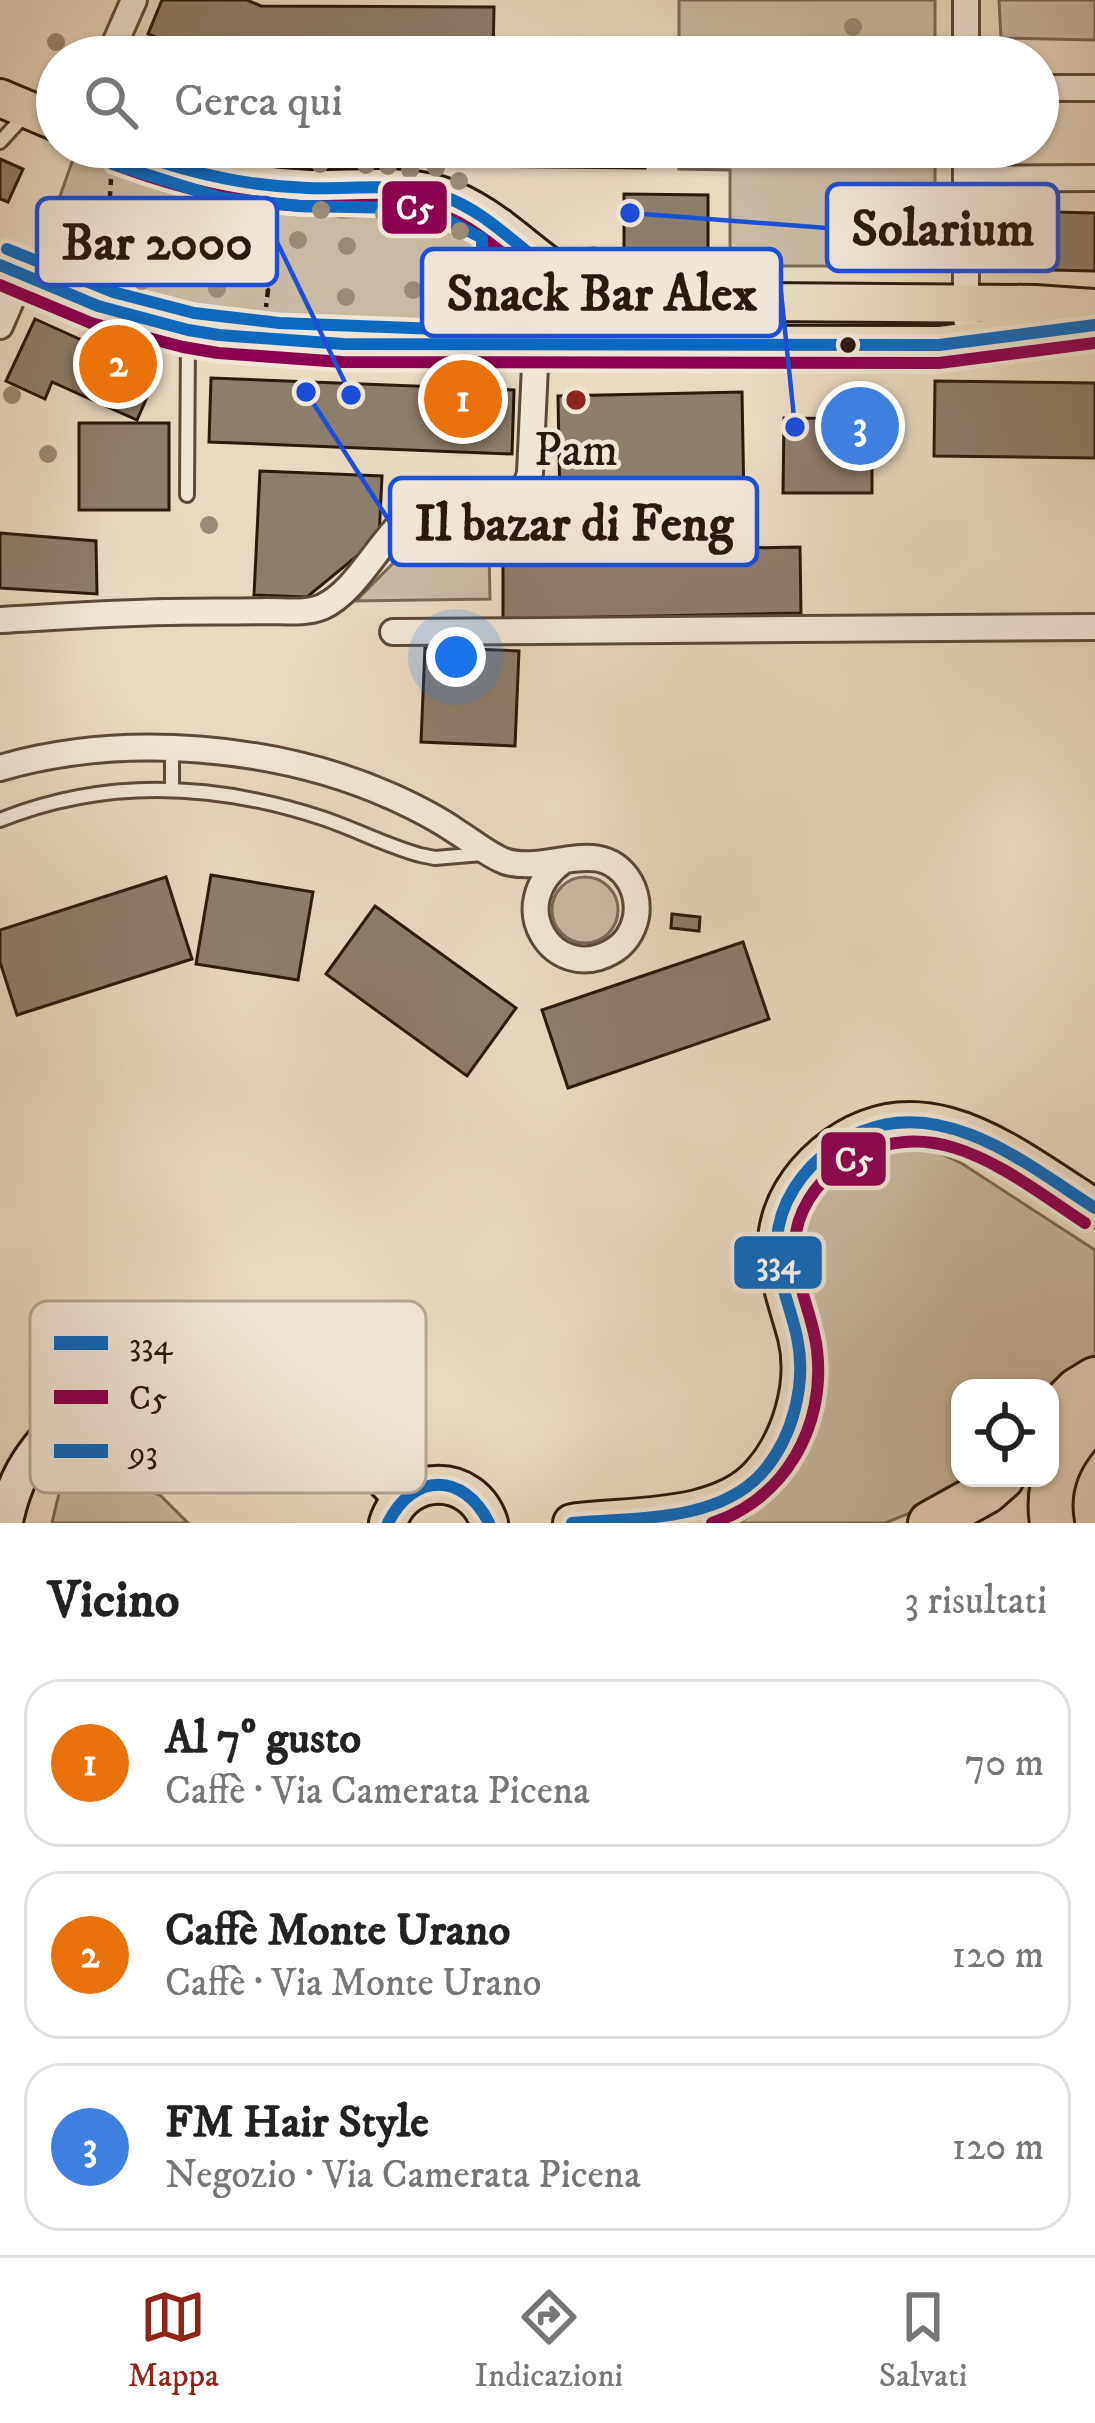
<!DOCTYPE html>
<html lang="it">
<meta charset="utf-8">
<style>
body{margin:0;font-family:"IM FELL DW Pica",serif;background:#f2f2f2;color:#222}
.controls{position:absolute;right:36px;bottom:36px;display:grid;overflow:hidden;border-radius:24px;box-shadow:0 3px 9px #0004}
.controls button{width:108px;height:108px;display:grid;place-items:center;padding:0;border:0;border-bottom:3px solid #e0e0e0;background:#fff;color:#222;font:60px sans-serif}
.you{position:absolute;left:456px;top:657px;width:42px;height:42px;margin:-30px;border:9px solid #fff;border-radius:50%;background:#1a73e8;box-shadow:0 0 0 18px #1a73e833}
.badge{display:grid;place-items:center;width:78px;height:78px;border-radius:50%;background:#8f2418;color:#fff;font-size:39px;font-weight:700}
.pin{position:absolute;translate:-50% -50%;border:6px solid #fff;box-shadow:0 3px 12px #0006}
.list{margin:0;padding:0;list-style:none}
h2{display:flex;justify-content:space-between;align-items:center;height:156px;margin:0;padding:0 48px;font-size:51px}
h2 small{font-size:39px;font-weight:400;color:#767676}
.list li{display:grid;grid-template-columns:78px 1fr auto;gap:36px;align-items:center;box-sizing:border-box;height:168px;margin:0 24px 24px;padding:0 24px;border:3px solid #e0e0e0;border-radius:36px}
.list b{display:block;font-size:45px;white-space:nowrap}
.list p{margin:0;font-size:39px;white-space:nowrap;color:#767676}
.list em{font-size:39px;font-style:normal;color:#767676}
.icon{flex:none;width:66px;height:66px;fill:none;stroke:currentColor;stroke-width:2;stroke-linecap:round;stroke-linejoin:round}
.map{position:relative;flex:none;width:1095px;height:1523px;overflow:hidden}
.search{position:absolute;background:#fff;box-shadow:0 3px 9px #0004;left:36px;right:36px;top:36px;height:132px;display:flex;align-items:center;gap:30px;box-sizing:border-box;padding:0 42px;border-radius:66px;color:#767676;font-size:45px}
.sheet{height:732px;background:#fff}
nav{display:flex;justify-content:space-around;align-items:center;box-sizing:border-box;height:168px;border-top:3px solid #e0e0e0;background:#fff;font-size:33px;color:#767676}
nav a{display:grid;justify-items:center;gap:6px}
nav .on{color:#8f2418}
.map>svg:first-child{display:block}
.green{fill:#c8b9a2;stroke:#796a58;stroke-width:3}
.building{fill:#8d7d6b;stroke:#2a1a0d;stroke-width:3}
.lines{fill:none;stroke-linecap:round;stroke-linejoin:round}
.lane-casing{stroke:#5a4a3a;stroke-width:18}
.street-casing{stroke:#5a4a3a;stroke-width:30}
.secondary-casing{stroke:#2a1a0d;stroke-width:39}
.primary-casing{stroke:#2a1a0d;stroke-width:42}
.highway-casing{stroke:#2a1a0d;stroke-width:48}
.path{stroke:#2a1a0d;stroke-width:4.5;stroke-dasharray:9 6;stroke-linecap:butt}
.lane{stroke:#f0e6d7;stroke-width:12}
.street{stroke:#f0e6d7;stroke-width:24}
.secondary{stroke:#f0e6d7;stroke-width:33}
.primary{stroke:#e8d9c1;stroke-width:36}
.highway{stroke:#e8d9c1;stroke-width:42}
.bus-1-casing{stroke:#f0e6d7;stroke-width:21}
.bus-2-casing{stroke:#f0e6d7;stroke-width:21}
.bus-3-casing{stroke:#f0e6d7;stroke-width:21}
.bus-1{stroke:#0c69bf;stroke-width:12}
.bus-2{stroke:#8b004f;stroke-width:12}
.bus-3{stroke:#0c69bf;stroke-width:12}
.tree{fill:#998a77}
.bus-dot{fill:#2a1a0d;stroke:#f0e6d7;stroke-width:4.5}
.poi-dot{fill:#8f2418;stroke:#f0e6d7;stroke-width:4.5}
.labels{text-anchor:middle;stroke-width:9;stroke-linejoin:round;paint-order:stroke}
.poi-label{font-size:48px;fill:#2a1a0d;stroke:#f0e6d7}
.key{fill:#f0e6d7;stroke:#b5a99a;stroke-width:3}
.key-label{font-size:33px;fill:#2a1a0d}
.leader{fill:none;stroke:#1d4ed8;stroke-width:4.5}
.callout-dot{fill:#1d4ed8;stroke:#f0e6d7;stroke-width:4.5}
.callout{fill:#f0e6d7;stroke:#1d4ed8;stroke-width:4.5}
.callout-label{font-size:51px;text-anchor:middle;font-weight:bold;fill:#2a1a0d}
.line-badge{stroke:#f0e6d7;stroke-width:4.5}
.badge-label{font-size:33px;text-anchor:middle;font-weight:bold;fill:#fff}
</style>
<div class="map">
<svg width="1095" height="1523" viewBox="0 0 1095 1523">
<rect width="100%" height="100%" fill="#e8d9c1"/>
<filter id="stains"><feTurbulence type="fractalNoise" baseFrequency=".00167" numOctaves="4"/><feColorMatrix values="0 0 0 0 .2 0 0 0 0 .09 0 0 0 0 .02 0 0 0 .5 -.17"/></filter>
<radialGradient id="worn" r=".72"><stop offset=".6" stop-color="#630" stop-opacity="0"/><stop offset="1" stop-color="#630" stop-opacity=".3"/></radialGradient>
<g class="green">
<rect x="679" y="0" width="256" height="57"/>
<path d="M999 0H1095V40L1001 38Z"/>
<path d="M679 147H935V266H730V170L679 169Z"/>
<path d="M77 148 112 164 169 184 341 217 437 214C479 226 490 243 480 286 478 292 479 299 475 305 470 311 458 318 451 323L237 317 104 287 37 261Z"/>
<path d="M489 552 490 599 356 601 403 553Z"/>
<circle cx="585" cy="910" r="33"/>
<path d="M915 1148 935 1151 961 1163 1095 1250V1358L1083 1362 1050 1388H960V1478H975L910 1513 885 1523H739C782 1494 818 1449 822 1395 828 1327 772 1249 825 1188 848 1161 880 1151 915 1148Z"/>
<path d="M67 1460 160 1495 188 1523H52Z"/>
</g>
<g class="building">
<path d="M162 0H247L261 6 494 7 493 57H204L148 34Z"/>
<path d="M470 147H646L645 168 470 166Z"/>
<path d="M0 159 23 169 8 202 0 199Z"/>
<path d="M624 194 708 195V280H624Z"/>
<path d="M1011 211 1095 213V271L1009 269Z"/>
<path d="M35 319 157 374 137 420 52 382 45 399 6 381Z"/>
<path d="M211 378 514 390 512 454 209 442Z"/>
<path d="M935 381 1095 383V458L934 456Z"/>
<path d="M742 392 744 503 560 507 558 396Z"/>
<path d="M784 418 872 419V493H783Z"/>
<rect x="79" y="423" width="90" height="87"/>
<path d="M260 471 382 476 379 538 307 597 254 595Z"/>
<path d="M0 533 96 541 97 594 0 588Z"/>
<path d="M800 547 801 613 503 619V552Z"/>
<path d="M425 647 519 651 515 746 421 742Z"/>
<path d="M211 875 313 892 298 980 196 964Z"/>
<path d="M166 877 192 959 17 1015 0 962V930Z"/>
<path d="M375 906 516 1008 467 1076 326 974Z"/>
<path d="M672 914 700 917 699 931 671 928Z"/>
<path d="M743 942 769 1019 568 1088 542 1010Z"/>
</g>
<g class="lines">
<defs>
<g id="lane">
<path d="M0 142 24 116"/>
<path d="M187 495 188 334"/>
<path d="M172 749V789"/>
<path d="M0 820C107 777 217 783 325 819 357 830 387 846 420 855L435 858 482 854"/>
</g>
<g id="street">
<path d="M966 0V57"/>
<path d="M109 57 134 0"/>
<path d="M1038 88H1095"/>
<path d="M966 147V319"/>
<path d="M967 179 1095 178"/>
<path d="M0 326 22 275"/>
<path d="M0 620C55 617 111 613 166 612 200 611 233 612 267 611 285 611 305 614 322 607 363 589 387 520 427 505 463 492 519 522 530 473L536 344"/>
<path d="M393 632 1095 627"/>
<path d="M0 768C123 732 277 745 393 797 415 807 437 818 457 832 472 841 487 854 504 861 546 876 601 833 630 882 636 893 638 904 636 917 633 932 624 945 611 952 554 984 502 905 563 861"/>
</g>
<path id="secondary" d="M5 1523C9 1505 14 1487 23 1471 72 1384 185 1353 273 1393 324 1416 362 1459 401 1498"/>
<g id="primary">
<path d="M0 98 57 122"/>
<path d="M119 147C180 172 243 186 309 189 350 190 398 183 439 195 505 215 545 280 612 301L1035 304 1095 308"/>
<path d="M0 265 98 306 188 330 219 335 343 344 939 345 1095 325"/>
<path d="M453 345C493 314 505 277 499 227"/>
<path d="M388 1523C404 1472 473 1472 489 1523"/>
<path d="M572 1523C631 1515 720 1522 761 1474 792 1439 808 1382 797 1337 789 1306 775 1272 777 1239 780 1205 799 1176 825 1154 920 1075 1012 1156 1095 1208"/>
</g>
<g id="highway">
<path d="M1050 1417 1077 1390 1095 1379"/>
<path d="M930 1523 986 1492 1002 1478"/>
<path d="M1052 1523C1045 1481 1064 1446 1095 1419"/>
</g>
</defs>
<use href="#lane" class="lane-casing"/>
<use href="#street" class="street-casing"/>
<use href="#secondary" class="secondary-casing"/>
<use href="#primary" class="primary-casing"/>
<use href="#highway" class="highway-casing"/>
<g class="path">
<path d="M231 211 228 233 268 290 266 307"/>
<path d="M105 275 111 179"/>
</g>
<use href="#lane" class="lane"/>
<use href="#street" class="street"/>
<use href="#secondary" class="secondary"/>
<use href="#primary" class="primary"/>
<use href="#highway" class="highway"/>
<defs>
<g id="bus-1">
<path d="M119 147C180 171 242 186 307 188 352 190 401 181 445 197 506 219 544 283 607 300 634 307 663 303 690 303"/>
<path d="M0 265 98 306 188 330 219 335 343 344 939 345 1095 325"/>
<path d="M388 1523C413 1472 464 1472 489 1523"/>
<path d="M572 1523C634 1517 715 1523 761 1474 793 1439 807 1383 797 1337 790 1305 775 1274 777 1240 779 1204 802 1169 832 1149 842 1143 852 1135 863 1131 947 1098 1028 1165 1095 1208"/>
</g>
<g id="bus-2">
<path d="M113 164C173 187 235 202 300 206 344 208 394 198 437 213 499 235 536 297 599 316 628 325 660 321 690 321"/>
<path d="M0 285 91 323 183 347 218 353 342 362 939 363 1095 343"/>
<path d="M712 1523C785 1499 826 1426 817 1350 813 1314 793 1280 795 1243 796 1213 815 1184 839 1167 929 1103 1009 1173 1085 1223"/>
</g>
<path id="bus-3" d="M7 249 113 292 194 313 279 323 438 329C477 319 483 271 482 238L432 212 398 208 300 206 221 198 113 164"/>
</defs>
<use href="#bus-1" class="bus-1-casing"/>
<use href="#bus-2" class="bus-2-casing"/>
<use href="#bus-3" class="bus-3-casing"/>
<use href="#bus-1" class="bus-1"/>
<use href="#bus-2" class="bus-2"/>
<use href="#bus-3" class="bus-3"/>
</g>
<g class="tree">
<circle cx="853" cy="27" r="9"/>
<circle cx="56" cy="42" r="9"/>
<circle cx="320" cy="164" r="9"/>
<circle cx="366" cy="165" r="9"/>
<circle cx="388" cy="166" r="9"/>
<circle cx="436" cy="168" r="9"/>
<circle cx="410" cy="170" r="9"/>
<circle cx="459" cy="181" r="9"/>
<circle cx="321" cy="210" r="9"/>
<circle cx="384" cy="214" r="9"/>
<circle cx="419" cy="216" r="9"/>
<circle cx="460" cy="231" r="9"/>
<circle cx="298" cy="240" r="9"/>
<circle cx="347" cy="246" r="9"/>
<circle cx="594" cy="255" r="9"/>
<circle cx="142" cy="281" r="9"/>
<circle cx="217" cy="289" r="9"/>
<circle cx="413" cy="290" r="9"/>
<circle cx="346" cy="297" r="9"/>
<circle cx="106" cy="329" r="9"/>
<circle cx="128" cy="336" r="9"/>
<circle cx="146" cy="341" r="9"/>
<circle cx="12" cy="395" r="9"/>
<circle cx="48" cy="454" r="9"/>
<circle cx="209" cy="525" r="9"/>
</g>
<circle class="bus-dot" cx="848" cy="345" r="10"/>
<circle class="poi-dot" cx="576" cy="400" r="12"/>
<g class="labels">
<g class="poi-label">
<text x="576" y="465">Pam</text>
</g>
</g>
<rect x="30" y="1301" width="396" height="192" rx="18" class="key"/>
<rect x="54" y="1336" width="54" height="14" fill="#0c69bf"/>
<rect x="54" y="1390" width="54" height="14" fill="#8b004f"/>
<rect x="54" y="1444" width="54" height="14" fill="#0c69bf"/>
<g class="key-label">
<text x="129" y="1355">334</text>
<text x="129" y="1409">C5</text>
<text x="129" y="1463">93</text>
</g>
<path class="leader" d="M630 213L827 228M351 395L277 242M795 427L781 292M306 392L390 522"/>
<g class="callout-dot">
<circle cx="630" cy="213" r="12"/>
<circle cx="351" cy="395" r="12"/>
<circle cx="795" cy="427" r="12"/>
<circle cx="306" cy="392" r="12"/>
</g>
<g class="callout">
<rect x="827" y="184" width="231" height="87" rx="12"/>
<rect x="37" y="198" width="240" height="87" rx="12"/>
<rect x="422" y="249" width="359" height="87" rx="12"/>
<rect x="390" y="478" width="367" height="87" rx="12"/>
</g>
<g class="callout-label">
<text x="943" y="245">Solarium</text>
<text x="157" y="259">Bar 2000</text>
<text x="602" y="310">Snack Bar Alex</text>
<text x="574" y="540">Il bazar di Feng</text>
</g>
<g class="line-badge">
<rect x="380" y="179" width="69" height="57" rx="12" fill="#8b004f"/>
<rect x="819" y="1130" width="69" height="58" rx="12" fill="#8b004f"/>
<rect x="732" y="1234" width="92" height="57" rx="12" fill="#0c69bf"/>
</g>
<g class="badge-label">
<text x="415" y="219">C5</text>
<text x="854" y="1171">C5</text>
<text x="778" y="1274">334</text>
</g>
<rect width="100%" height="100%" filter="url(#stains)"/>
<rect width="100%" height="100%" fill="url(#worn)"/>
</svg>
<div class="controls">
<button><svg class="icon" aria-label="locate" viewBox="0 0 24 24"><circle cx="12" cy="12" r="6"/><path d="M12 2v4M12 18v4M2 12h4M18 12h4"/></svg></button>
</div>
<div class="you"></div>
<div class="pin badge" style="left:463px;top:399px;background:#e8710a">1</div>
<div class="pin badge" style="left:118px;top:364px;background:#e8710a">2</div>
<div class="pin badge" style="left:860px;top:426px;background:#3f7fe0">3</div>
<div class="search"><svg class="icon" aria-label="search" viewBox="0 0 24 24"><circle cx="10" cy="10" r="6"/><path d="M15 15l6 6"/></svg>Cerca qui</div>
</div>
<section class="sheet">
<h2>Vicino<small>3 risultati</small></h2>
<ul class="list">
<li><span class="badge" style="background:#e8710a">1</span><div><b>Al 7º gusto</b><p>Caffè · Via Camerata Picena</p></div><em>70 m</em></li>
<li><span class="badge" style="background:#e8710a">2</span><div><b>Caffè Monte Urano</b><p>Caffè · Via Monte Urano</p></div><em>120 m</em></li>
<li><span class="badge" style="background:#3f7fe0">3</span><div><b>FM Hair Style</b><p>Negozio · Via Camerata Picena</p></div><em>120 m</em></li>
</ul>
</section>
<nav>
<a class="on"><svg class="icon" aria-label="map" viewBox="0 0 24 24"><path d="M3 6l6-2 6 2 6-2v14l-6 2-6-2-6 2zM9 4v14M15 6v14"/></svg>Mappa</a>
<a><svg class="icon" aria-label="directions" viewBox="0 0 24 24"><path d="M12 3l9 9-9 9-9-9zM9 14v-3h6M13 9l2 2-2 2"/></svg>Indicazioni</a>
<a><svg class="icon" aria-label="saved" viewBox="0 0 24 24"><path d="M7 4h10v16l-5-4-5 4z"/></svg>Salvati</a>
</nav>
